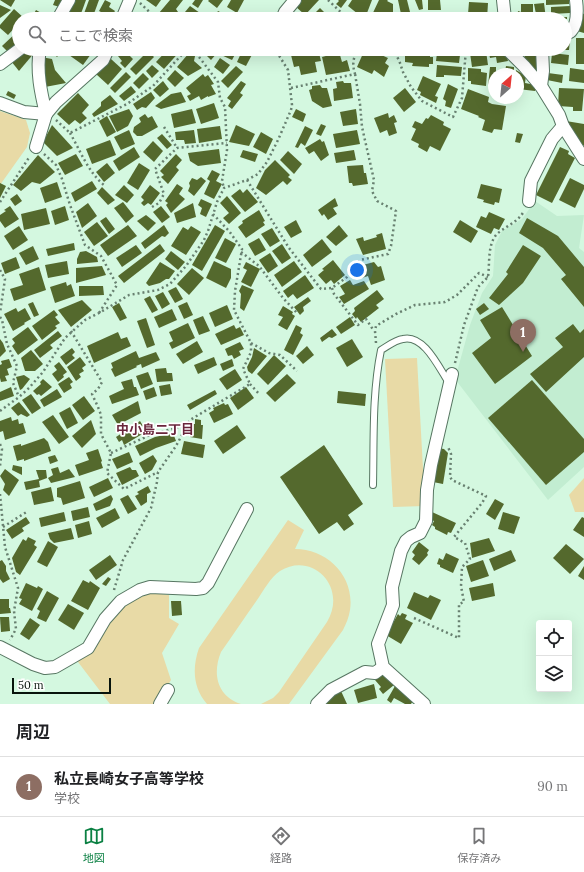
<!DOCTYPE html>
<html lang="ja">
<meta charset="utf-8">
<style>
body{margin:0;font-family:Lora,"Noto Sans JP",serif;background:#f6f6f6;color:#202124}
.controls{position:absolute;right:12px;bottom:12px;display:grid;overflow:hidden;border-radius:4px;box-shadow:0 4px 16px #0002}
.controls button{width:36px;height:36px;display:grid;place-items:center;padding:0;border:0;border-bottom:1px solid #e0e0e0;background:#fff;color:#202124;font:20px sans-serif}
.compass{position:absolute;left:488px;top:68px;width:36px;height:36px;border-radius:50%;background:#fff;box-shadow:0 4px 16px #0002;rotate:27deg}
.scale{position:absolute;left:12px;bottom:10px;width:99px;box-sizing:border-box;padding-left:4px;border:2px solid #08140c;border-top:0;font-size:11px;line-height:14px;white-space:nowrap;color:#08140c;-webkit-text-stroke:3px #fff;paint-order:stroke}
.you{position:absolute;left:357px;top:270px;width:14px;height:14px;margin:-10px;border:3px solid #fff;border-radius:50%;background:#1a73e8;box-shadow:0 0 0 6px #1a73e833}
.badge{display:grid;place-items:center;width:26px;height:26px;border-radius:50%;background:#0b8043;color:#fff;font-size:13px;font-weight:700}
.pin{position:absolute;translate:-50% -33px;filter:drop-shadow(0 1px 2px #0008)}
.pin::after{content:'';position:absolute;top:21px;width:14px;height:12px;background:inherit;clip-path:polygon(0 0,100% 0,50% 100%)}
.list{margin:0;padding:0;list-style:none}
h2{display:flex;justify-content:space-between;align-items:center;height:52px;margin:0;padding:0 16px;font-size:17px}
h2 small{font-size:13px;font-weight:400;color:#757577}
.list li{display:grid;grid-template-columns:26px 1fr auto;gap:12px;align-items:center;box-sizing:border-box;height:60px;padding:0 16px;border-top:1px solid #e0e0e0}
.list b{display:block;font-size:15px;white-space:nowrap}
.list p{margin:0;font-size:13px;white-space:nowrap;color:#757577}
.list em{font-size:13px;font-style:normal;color:#757577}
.icon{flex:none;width:22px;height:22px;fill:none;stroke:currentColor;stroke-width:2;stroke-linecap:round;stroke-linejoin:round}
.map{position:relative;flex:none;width:584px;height:704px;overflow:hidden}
.search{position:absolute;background:#fff;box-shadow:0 4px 16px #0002;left:12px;right:12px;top:12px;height:44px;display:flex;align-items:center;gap:10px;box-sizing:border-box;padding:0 14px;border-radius:22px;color:#757577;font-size:15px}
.sheet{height:112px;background:#fff}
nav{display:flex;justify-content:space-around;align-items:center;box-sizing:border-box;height:56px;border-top:1px solid #e0e0e0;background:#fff;font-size:11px;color:#757577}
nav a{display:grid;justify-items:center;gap:2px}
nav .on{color:#0b8043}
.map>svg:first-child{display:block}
.built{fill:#c2edd1}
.green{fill:#e8daa6}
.building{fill:#54692d}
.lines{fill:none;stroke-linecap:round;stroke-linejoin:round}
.service-casing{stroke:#577662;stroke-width:8}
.minor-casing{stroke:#577662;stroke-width:14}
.path{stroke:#688070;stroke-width:2.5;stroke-dasharray:2 3;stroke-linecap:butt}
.service{stroke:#fff;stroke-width:6}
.minor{stroke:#fff;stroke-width:12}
.labels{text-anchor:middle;stroke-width:3.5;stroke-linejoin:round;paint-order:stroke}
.neighbourhood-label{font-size:13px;font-weight:bold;fill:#69253b;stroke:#fff}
</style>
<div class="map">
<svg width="584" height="704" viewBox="0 0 584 704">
<rect width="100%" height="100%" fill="#d4f8e0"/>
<path class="built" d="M535 201 557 216 584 215 579 248 584 252V467L548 500 455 379 470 325 482 293 493 276 495 245 502 231 522 219Z"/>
<g class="green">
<path d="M0 111 26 120 30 133 27 147 0 185Z"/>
<path d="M417 358 425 506 393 507 385 359Z"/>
<path d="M584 478V512H575L569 495Z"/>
<path d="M288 520 304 530 295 549C327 549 355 576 350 610 349 617 346 624 343 630L289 704H261L273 698 279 692 327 622C348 587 312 551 280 571 270 578 264 590 257 600 245 617 233 635 221 652 212 674 217 696 241 704H207C193 688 192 668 199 648Z"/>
<path d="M154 593 169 595V618L179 624 162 653 171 680 156 704H110L75 658 123 604 138 595Z"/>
</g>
<g class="building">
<path d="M0 0H15L11 7Z"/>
<path d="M55 0H66L63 8 53 5Z"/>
<path d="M74 0H86L79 19H65Z"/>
<path d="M89 0H99L92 19H82Z"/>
<path d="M105 0 111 3 109 7 115 11 111 17 99 11Z"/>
<path d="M146 0H161L156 7Z"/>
<path d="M170 0H183L176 9 178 12 172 19 169 17 166 19 159 13Z"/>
<path d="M195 0H203L198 8 192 4Z"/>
<path d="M209 0H223L217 8 208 1Z"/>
<path d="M231 0H244L237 13 227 7Z"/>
<path d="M301 0H319L305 15 295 6Z"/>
<path d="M338 0H347L341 8 336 4 339 1Z"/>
<path d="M352 0H372L367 13 363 18 348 6Z"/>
<path d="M379 0H388L387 1 393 4V12L396 14 393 19H376L371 17Z"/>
<path d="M398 0H407L410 12 401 14Z"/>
<path d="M415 0H422L423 9 419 10Z"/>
<path d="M428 0H440L441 10H428Z"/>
<path d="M546 0H569V4L546 5Z"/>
<path d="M469 2 488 3 487 19H458V14H468Z"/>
<path d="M544 3 546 19H537L534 4Z"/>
<path d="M521 4H533V19H517L518 11 521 12Z"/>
<path d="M0 5 11 10 0 18Z"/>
<path d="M190 6 200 13 196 19 185 12Z"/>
<path d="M570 6V13L551 14V7Z"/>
<path d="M320 8 326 14 322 19H309Z"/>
<path d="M14 9 24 18 22 19H19V23L8 35 0 28V25Z"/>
<path d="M36 10 50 18V19H31Z"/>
<path d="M218 11 224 14 219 19H213Z"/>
<path d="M292 11 301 19H287Z"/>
<path d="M183 12 192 19H178Z"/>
<path d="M442 12V19H424L423 14Z"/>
<path d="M582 13 584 14V33L577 31Z"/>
<path d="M100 14 109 19H97Z"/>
<path d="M409 16H421V19H398Z"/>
<path d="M567 17V19H549V18Z"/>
<path d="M19 30V44L9 53 2 46Z"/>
<rect x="576" y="38" width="8" height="26"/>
<path d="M565 40H570L569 50H565Z"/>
<path d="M26 49H34L35 52 19 71 11 61Z"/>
<path d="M57 49H64L57 57 53 53Z"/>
<path d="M73 49H84L91 54 83 65 69 55Z"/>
<path d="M150 49H162L157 55Z"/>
<path d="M168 49H182L164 69 156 62Z"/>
<path d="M204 49H214L218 52 211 60 202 51Z"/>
<path d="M221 49H238L232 60 219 54Z"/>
<path d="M243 49H255L246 66 237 62Z"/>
<path d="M298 49H318L321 61 315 62 317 72 301 75 299 66 294 67 290 51Z"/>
<path d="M342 49H352L348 54Z"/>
<path d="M365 49H368L388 58 385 63 389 66 384 77 374 70 372 74 357 67Z"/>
<path d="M488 49H502L503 53H506L508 61 497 63 496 57 490 58Z"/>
<path d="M124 50 133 59 125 68 120 63 122 61 118 56Z"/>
<path d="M148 51 154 57 136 75 130 69Z"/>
<path d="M486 51 488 65 472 67 470 53Z"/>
<path d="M535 51 541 52 540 72H534L524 61 525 53Z"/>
<path d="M405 52 430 54V57H433V64H429V67L412 66 413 63 405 62Z"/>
<path d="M189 53 195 56 194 61 202 68 188 76 177 67Z"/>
<path d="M337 53V56L340 55 342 62 347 60 350 71 326 75 322 57Z"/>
<path d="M437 53 460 55 459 63 436 61Z"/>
<path d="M552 53 569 55 568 65 551 63Z"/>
<path d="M41 57 52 59 55 70 66 83 45 87Z"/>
<path d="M220 58 230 65 223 74 214 67Z"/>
<path d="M111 59 122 69 108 85 96 74Z"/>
<path d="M152 65 159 71 152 78 146 71Z"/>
<path d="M437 65 462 67 461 76 444 75V77H436Z"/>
<path d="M236 66 243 72 228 88 221 81Z"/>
<path d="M506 66 514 67V74H494V86H488L490 67H496V71L505 72Z"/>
<path d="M468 68 481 69V72L487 73 486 86 471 84V81H468Z"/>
<path d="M570 68 584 70V83L569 81Z"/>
<path d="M175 70 184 78 175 87 167 79Z"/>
<path d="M516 70 526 76 525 83 536 85 535 91 518 89V74H516Z"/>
<path d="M126 72 131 77 115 93 110 88Z"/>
<path d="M143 73 149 79 139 89 133 83Z"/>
<path d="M548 73 563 75 562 83 547 80Z"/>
<path d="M203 74 205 77 208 75 214 84 211 85 216 94 208 97V96L201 100 199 96 190 101 187 96 191 94 186 88Z"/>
<path d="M423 76 441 84 435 96 438 97 436 103 420 95 421 92 417 90Z"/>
<path d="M163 81 169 89 160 97 153 90Z"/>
<path d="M241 81 246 84 240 93 243 95 232 109 228 106 231 101 227 98Z"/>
<path d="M343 81 344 83H351L353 98 334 101 333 89 337 88 336 82Z"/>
<path d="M448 84 458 89 451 108 445 106 446 101 443 99Z"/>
<path d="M320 85 322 88H327L332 106 323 108 312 101 309 90 312 89V86Z"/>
<path d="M131 86 136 92 124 101 119 96Z"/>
<path d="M405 88 416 102 404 112 393 98Z"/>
<path d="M559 88 584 89 582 111H573V107L558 106Z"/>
<path d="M468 89 489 97 488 102 492 104 506 106 502 130 494 129 492 133 482 130 485 120 478 117 479 116 461 109Z"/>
<path d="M8 91 16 95 14 99 6 95Z"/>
<path d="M151 92 155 98 146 108 142 107 137 110 133 104Z"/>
<path d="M181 92 186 102 161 109 155 106 171 94Z"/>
<path d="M78 93 89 105 82 113 87 118 80 124 75 120 69 125 57 114Z"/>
<path d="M110 95 118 104 94 117 92 114 101 106V102Z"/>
<path d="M214 103 219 118 201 124 196 109Z"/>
<path d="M129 109 133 116 128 126 117 132 109 116Z"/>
<path d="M192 109 196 123 174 128 171 114Z"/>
<path d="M296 109 306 114 303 122 292 117Z"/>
<path d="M356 109 358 124 343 126 340 112Z"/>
<path d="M388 113 389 118 394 115 397 122 394 123 397 133 389 136 387 130 380 133 374 118Z"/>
<path d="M145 114 148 118 152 116 158 127 142 136H137L133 132 134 127 141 122 139 118Z"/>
<path d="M431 115 444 122 443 125 451 129 440 151 430 146 427 152 418 147 419 144 411 140 416 129 412 127 415 121 422 124 426 118 428 119Z"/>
<path d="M107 116 116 132 107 137 99 121Z"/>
<path d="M566 121 584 124V146L580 142Z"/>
<path d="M321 124 326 126 321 136 316 134Z"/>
<path d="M52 125 73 148 57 156 43 142Z"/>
<path d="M236 125 255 134 249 146 229 142Z"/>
<path d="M220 126 222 139 199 143 197 129Z"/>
<path d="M305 126 313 130 305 146 301 143 298 148 295 147Z"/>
<path d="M129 130 135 144 121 150 114 137Z"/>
<path d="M194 130 196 143 185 144 184 140H176L175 132Z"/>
<path d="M357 130 360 144 336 148 333 134Z"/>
<path d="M261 132 273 139 266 154 253 147Z"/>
<path d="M517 133 523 134 520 143 515 142Z"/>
<path d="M162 134 172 145 167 149 157 138Z"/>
<path d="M320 139 322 142 324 141 329 155 321 161 314 151 309 154 305 148Z"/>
<path d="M110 140 116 155 92 164 86 149Z"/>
<path d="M153 141 163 151 154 162 143 152Z"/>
<path d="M134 147 140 157 119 171 113 161Z"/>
<path d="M560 147 569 151 568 154 575 158 552 203 536 195Z"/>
<path d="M219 149 221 163 198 166 190 161 188 153Z"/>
<path d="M243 150 258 154 255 162 240 157Z"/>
<path d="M354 150 356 160 336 163 334 153Z"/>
<path d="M288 151 302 164 294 174 280 160Z"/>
<path d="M76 154 83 166 65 175 58 163Z"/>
<path d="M176 154 182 160 176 167 179 170 168 184 161 177 164 175 160 171Z"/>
<path d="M38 155 55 172 40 184 32 182 21 191 13 185Z"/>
<path d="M275 160 290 175 288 177 292 180 287 185 283 181 266 195 256 188 265 170Z"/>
<path d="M107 163 115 173 104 182 96 172Z"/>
<path d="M139 163 150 170 138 190 127 183Z"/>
<path d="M363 165 364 173H366L368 184 353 186 352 183H349L347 166Z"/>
<path d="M212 170 220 174 216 181 222 184 214 199 204 194 210 181 207 179Z"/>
<path d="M201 177 206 181 194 196 188 191 190 186 189 183 192 178 197 180Z"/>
<path d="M570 178 584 185V189L575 208 559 200Z"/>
<path d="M92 181 97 189 75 202 71 193Z"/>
<path d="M57 182 62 197 45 203 40 188Z"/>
<path d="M0 183 6 186 0 198Z"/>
<path d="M177 184 183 188 179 194 185 199 171 213 166 205 168 203 165 201Z"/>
<path d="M481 184 502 189 499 203 495 202 494 205 483 202 484 200 477 198Z"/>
<path d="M124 185 134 195 127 203 115 195Z"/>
<path d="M150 185 160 193 151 205 148 203 144 206 141 203 144 200 141 197Z"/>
<path d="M102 187 115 200 108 205 97 193Z"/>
<path d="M240 189 243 193 247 189 258 202 245 212 231 196Z"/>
<path d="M17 194 22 201 15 206 10 199Z"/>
<path d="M227 196 241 213 229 224 223 218 229 213 220 203Z"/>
<path d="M335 198 338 206 333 208 337 214 328 220 324 214 322 216 318 210Z"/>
<path d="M201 199 212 204 206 217 200 214 202 208 198 205Z"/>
<path d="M123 202 134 216 126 223 114 208Z"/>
<path d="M88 203 97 216 82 228 76 212Z"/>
<path d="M193 203 196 217 177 223 174 213Z"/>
<path d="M10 206 19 219 5 228 0 221V215L6 211 4 210Z"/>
<path d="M65 206 69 220 55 225 51 211Z"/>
<path d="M161 206 170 217 162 223 153 212Z"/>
<path d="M46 208 50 224 24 230 21 214Z"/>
<path d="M259 210 265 221 263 222 265 225 246 238 238 227 243 223 242 221Z"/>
<path d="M489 212 505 219 499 230 494 228 491 234 476 227 481 216 486 218Z"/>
<path d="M146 215 156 223 148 231 137 221Z"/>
<path d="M106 217 115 229 109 234 100 221Z"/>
<path d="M527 218 558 236 584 267V307L561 279 566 275 543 248 519 233Z"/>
<path d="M296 220 302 232 291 238 284 227Z"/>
<path d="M460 220 478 231 471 243 453 232Z"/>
<path d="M97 222 108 236 94 246 84 232Z"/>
<path d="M128 225 137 236 108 256 100 245Z"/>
<path d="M164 225 169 233 165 237 162 236 145 249 141 243Z"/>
<path d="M215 225 225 231 202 271 192 265Z"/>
<path d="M339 225 348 236 336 246 326 237Z"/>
<path d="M19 226 28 240 13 250 4 236Z"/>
<path d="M191 226 201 232 186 255 171 246 183 227 188 230Z"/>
<path d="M272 228 280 241 270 247 261 234Z"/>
<path d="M382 233 386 249 363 255 356 239 363 237 364 241 377 237 376 235Z"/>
<path d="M225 238 236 244 226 263 215 258Z"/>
<path d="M259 238 266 250 255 256 248 244Z"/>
<path d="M322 239 332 252 312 267 303 255Z"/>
<path d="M74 243 75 250 48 256 46 249Z"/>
<path d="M160 244 165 251 124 283 118 276Z"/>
<path d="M282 244 291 258 282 264 272 251Z"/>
<path d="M136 245 142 253 122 267 116 258Z"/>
<path d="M523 245 541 256 523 283 499 305 489 298 508 274 506 272Z"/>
<path d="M33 246 39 259 26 265 19 253Z"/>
<path d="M86 251 97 257 98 262 77 264V259L80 252Z"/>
<path d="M171 251 185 262 178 270 165 259Z"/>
<path d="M270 253 278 266 268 273 259 260Z"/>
<path d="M16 257 20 268 5 274 1 263Z"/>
<path d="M333 260 345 275 334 284 331 280 326 284 318 275 324 270 322 269Z"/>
<path d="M67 261 69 274 48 278 45 265Z"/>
<path d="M214 261 231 269V278L226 288 206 278Z"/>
<path d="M294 261 302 272 282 287 274 275Z"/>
<path d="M160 262 175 271 169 279H166L160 283 149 286 146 283Z"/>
<path d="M246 262 260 269 251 287 241 282 247 270 243 268Z"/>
<path d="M374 262 378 267 381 266 385 280 371 285 368 276 362 278 360 269 364 268 363 265Z"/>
<path d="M102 266 106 275 76 283V268Z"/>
<path d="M39 267 46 290 14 301 10 289 23 285 19 274Z"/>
<path d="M192 268 204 278 189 295 177 284Z"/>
<path d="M305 275 314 288 297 299 293 294 288 298 283 291Z"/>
<path d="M350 280 353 285 364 281 369 289 344 304 339 297 345 294 340 286Z"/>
<path d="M66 282 67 286 71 284 75 296 55 303 50 287Z"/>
<path d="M242 285 254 290 244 311 240 308 241 294 239 291Z"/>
<path d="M79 286H103L104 295 79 296Z"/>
<path d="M176 287 183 299 175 303 168 291Z"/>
<path d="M377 290 384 299 376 305 379 308 361 322 357 317 356 319 352 314 355 311 354 308Z"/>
<path d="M163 292 170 304 162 309 155 296Z"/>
<path d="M150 296 158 310 152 313 144 299Z"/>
<path d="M308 297 311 301 303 307 304 311 300 315 294 307Z"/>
<path d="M82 300 92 310 71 327 58 310Z"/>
<path d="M33 302 39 315 34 317 28 304Z"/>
<path d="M187 302 193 315 184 319 178 306Z"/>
<path d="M119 303 127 318 120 321 112 307Z"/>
<path d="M484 303 489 309 480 315 476 309Z"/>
<path d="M227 305 233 319 215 327 209 313Z"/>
<path d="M283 306 293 312 292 314 295 316 287 330 278 325 283 317 278 315Z"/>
<path d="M502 307 532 356 495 384 472 353 491 338 480 320Z"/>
<path d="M16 308 18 312 25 308 31 319 24 323 25 324 13 331 4 314Z"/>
<path d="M172 309 177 320 159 328 154 317Z"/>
<path d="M54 310 58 315 55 317 60 323 55 326 57 328 42 340 32 326Z"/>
<path d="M203 316 210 331 199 335 193 320Z"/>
<path d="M350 317 355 325 341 334 336 327Z"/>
<path d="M146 318 155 345 147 348 137 321Z"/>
<path d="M188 323 195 338 172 349 169 343 173 341 169 332Z"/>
<path d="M573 324 580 333 584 329V357L546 392 530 374 563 347 555 338Z"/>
<path d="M234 325 236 329 240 327 244 335 221 345 215 334Z"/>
<path d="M296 325 302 328 300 333 303 335 293 355 284 350Z"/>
<path d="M28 327 38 340 18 355 12 346 15 343 12 339Z"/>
<path d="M332 329 337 335 332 338 329 337 322 342 320 338Z"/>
<path d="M58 331 62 336 50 345 53 348 40 358 34 350Z"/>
<path d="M118 332 121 339 127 337 131 346 94 363 87 346Z"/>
<path d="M0 339 3 343 6 351 0 357Z"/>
<path d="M352 339 363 357 347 367 336 348Z"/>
<path d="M197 341 203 352 183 364 176 354Z"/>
<path d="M240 342 244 349 239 351 241 355 234 359 232 355 228 356 225 349Z"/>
<path d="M307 346 314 355 303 364 296 356Z"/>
<path d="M72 348 75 352 72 355 75 358 66 365 60 357Z"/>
<path d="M254 348 267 356 252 374 248 371 247 367 252 357Z"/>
<path d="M31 350 43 364 35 371H25L21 358Z"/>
<path d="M136 351 139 358 156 352 160 360 142 368 141 364 136 366 137 367 115 377 111 369 113 368 111 363Z"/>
<path d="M274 355 286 366 268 385 257 374Z"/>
<path d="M80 357 86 365 82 368 84 371 79 374 81 377 76 381 67 367Z"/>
<path d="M214 357 217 365 198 374 194 365Z"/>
<path d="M9 359 12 367 7 369 9 375 5 376 7 381 1 382 0 378V365L2 364 1 361Z"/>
<path d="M232 359 234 366 223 371 220 364Z"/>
<path d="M59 362 67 372 63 375 64 377 58 382 52 374 57 370 54 366Z"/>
<path d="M166 368 167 373H172L173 381 157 382 155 369Z"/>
<path d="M235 369 242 380 227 390 219 379Z"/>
<path d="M148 372 153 384 141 389 136 376Z"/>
<path d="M287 374 296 383 275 402 266 393Z"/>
<path d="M24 375 30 379 22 389 20 390 16 377Z"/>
<path d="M69 377 73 382 70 384 72 388 64 393 58 384Z"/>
<path d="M43 379 52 387 41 396 39 394 37 395 33 391 41 384 40 382Z"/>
<path d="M132 379 134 387H136L139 395 112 404 109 396 124 389 121 382Z"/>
<path d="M532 380 584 439V452L546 485 488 418Z"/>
<path d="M170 384 172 394 161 396 159 386Z"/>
<path d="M11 387 14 396 0 401V392Z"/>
<path d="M154 387 157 396 146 400 143 391Z"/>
<path d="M246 387 254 398 238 410 230 398Z"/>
<path d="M57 389 62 397 44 407 40 400Z"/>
<path d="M215 390 217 394 190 410 187 405Z"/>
<path d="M338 391 366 394 365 406 337 403Z"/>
<path d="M31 394 41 408 32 414 22 400Z"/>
<path d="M84 396 95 411 83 420 72 405Z"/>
<path d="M138 401 141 413 118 425 112 415Z"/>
<path d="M19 402 30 415 27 417 21 414 18 416 11 408Z"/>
<path d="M224 403 225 405 228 404 233 414 214 423 209 413 214 410 213 408Z"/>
<path d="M70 407 78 423 67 429 59 413Z"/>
<path d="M53 415 69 437 59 444 42 422Z"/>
<path d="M11 417 12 421 18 419 19 424 23 423 26 433 5 440 3 431 0 432V421Z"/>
<path d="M195 419 201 420V425H203L202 439 190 437 191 424H195Z"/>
<path d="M91 420 96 434 82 448 72 436Z"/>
<path d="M140 421 143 426 141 427 144 433 124 445 122 440 119 442 116 437Z"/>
<path d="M237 425 246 438 223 454 214 441Z"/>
<path d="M173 433 176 441 156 448 140 456 135 446 155 437Z"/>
<path d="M44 438 48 442 51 451 24 461V459L17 461 13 446 21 444V446Z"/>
<path d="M184 441 205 445 203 458 181 454Z"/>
<path d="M324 445 363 504 348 515 354 524 344 531 337 522 319 534 280 477Z"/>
<path d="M438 448 444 449 448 453 443 484 433 482Z"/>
<path d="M98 449 102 461 101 462 103 468 79 476 75 465 89 460 86 453Z"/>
<path d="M129 452 133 462 117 469 112 459Z"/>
<path d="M55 455 58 461 50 464 48 457Z"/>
<path d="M153 455 157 461 152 470 145 474 139 463Z"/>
<path d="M13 465 22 467V475L12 470Z"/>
<path d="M58 467 60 473 69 469 75 477 51 483 48 478 53 475 51 469Z"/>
<path d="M130 467 132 470H136L139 476 122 485 116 473Z"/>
<path d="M5 469 19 480 9 496 3 490 5 484 0 476Z"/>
<path d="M36 470H46L47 478 39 481 40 487 26 490 24 482 39 479Z"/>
<path d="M108 478 113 488 94 497 89 487Z"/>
<path d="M80 481 85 498 63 505 61 498 57 497V488Z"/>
<path d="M148 486 151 492 147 494V502L141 506 135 496 139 494 137 492Z"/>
<path d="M51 487 54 501 34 505 31 492Z"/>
<path d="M111 495 113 499 110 506 96 511 93 504Z"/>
<path d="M128 495 137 509 128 514 120 499Z"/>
<path d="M495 499 504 504 495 520 486 514Z"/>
<path d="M88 507 90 517 73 521 71 511Z"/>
<path d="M115 508 120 518 102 528 96 518Z"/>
<path d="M64 512 66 521 41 527 39 518Z"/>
<path d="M432 512 456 523 451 533 448 532 447 535 435 529V527L432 525 434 521 429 519Z"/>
<path d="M503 512 520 517 514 534 498 529Z"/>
<path d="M26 517 30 523 22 528 24 531 12 539 6 530Z"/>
<path d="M582 517 584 518V537L573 530Z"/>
<path d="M89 521 92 534 78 538 75 525Z"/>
<path d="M71 528 74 539 54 543 50 539 48 533Z"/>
<path d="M28 537 36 541 34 545 37 547 20 575 16 572 12 558 23 539 26 541Z"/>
<path d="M489 538 495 551 472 558 470 543Z"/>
<path d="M48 541 58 547 47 567 37 562Z"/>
<path d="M419 542 429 550 427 553 428 555 419 565 412 559 415 555 412 552Z"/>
<path d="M566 544 584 559 570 574 553 558Z"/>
<path d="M511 550 516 561 494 571 489 559Z"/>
<path d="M446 553 459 559 453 573 440 567V565L437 564 439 558 443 560Z"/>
<path d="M110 555 117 565 96 580 89 570Z"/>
<path d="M2 560 6 566V571L10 579 3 583 0 579V561Z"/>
<path d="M483 560 489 576 471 582 466 566Z"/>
<path d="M584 566V580L578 576Z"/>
<path d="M108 577 111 579 106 586 102 584Z"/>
<path d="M83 580 89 583 90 581 100 588 88 610 71 601Z"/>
<path d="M26 583 37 588 38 586 43 589 32 611 19 604 22 599 19 598Z"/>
<path d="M493 583 495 596 472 601 469 588Z"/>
<path d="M47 591 59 598 46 622 37 618 40 611 37 609Z"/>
<path d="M414 592 428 598 430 595 441 600 431 620 407 608Z"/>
<path d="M0 599H9V608H10L11 613 0 614Z"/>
<path d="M171 601H181L182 615 172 616Z"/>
<path d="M68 604 84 613 74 630 58 620Z"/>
<path d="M402 613 407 615 405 619 413 623 401 644 386 635 398 614 400 616Z"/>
<path d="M0 617H9L10 631 1 632Z"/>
<path d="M30 618 40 625 29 640 20 634Z"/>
<path d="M383 673 394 685 383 694 379 689 381 687 375 680Z"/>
<path d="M374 684 377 698 358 703 354 690Z"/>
<path d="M395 686 414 699 411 704H405L394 698 391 703 387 700Z"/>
<path d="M341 691 347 704H326L324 700Z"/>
</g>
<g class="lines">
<defs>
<path id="service" d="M373 485C374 440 372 394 381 350 388 346 395 340 403 339 424 334 439 368 449 383"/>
<g id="minor">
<path d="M503 0 505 19"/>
<path d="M58 19 69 0"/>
<path d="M122 19 130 0"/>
<path d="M282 19 285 12 295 0"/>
<path d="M565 34C566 34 571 32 571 31 578 24 577 8 576 0"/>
<path d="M40 49C36 71 41 93 46 114"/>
<path d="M507 49 524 66 541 86 559 115 563 126 584 159"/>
<path d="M0 64 20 49"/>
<path d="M541 86 543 71 542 49"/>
<path d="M0 103 24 112 46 114"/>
<path d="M36 147 46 114 56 102 103 60 108 49"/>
<path d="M529 201 531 181 552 139 563 126"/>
<path d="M0 647 33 664 45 668 55 667 88 648 105 619 121 601 140 590 150 587 196 589 203 588 208 583 247 509"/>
<path d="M160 704 168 690"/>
<path d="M317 704 331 690 365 672 375 673 383 667"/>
<path d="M424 704 383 667 378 644 393 605 392 587 401 551 406 541 411 537 420 533 426 521 427 490 431 465 452 374"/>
</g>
</defs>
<use href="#service" class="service-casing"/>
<use href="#minor" class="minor-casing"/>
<g class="path">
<path d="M328 0 348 19"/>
<path d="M140 3 157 19"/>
<path d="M225 19 229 15 233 14 243 19"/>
<path d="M193 49 218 82 220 98 225 107 227 150 222 181 224 188"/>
<path d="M392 49 399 60 403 72 411 87 422 101 453 117 462 98 466 49H468"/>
<path d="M291 88 355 74C352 64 353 58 358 49"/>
<path d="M56 120 70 133 127 104 153 86 187 49"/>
<path d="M164 127 177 148"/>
<path d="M70 133C80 150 88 172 104 185"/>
<path d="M44 154 56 165 62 179 70 205 85 245 101 256 117 285 99 313"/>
<path d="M247 180 289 248 321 289 332 288 347 277 360 260 388 254 391 246 396 211 377 201 372 191 374 180 362 127 360 104 355 74"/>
<path d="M0 202 30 156"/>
<path d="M152 207 159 203 164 194 155 169 177 148 227 143"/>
<path d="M241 252 259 266 283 298 298 314"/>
<path d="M0 270 5 279 0 313"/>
<path d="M332 288 334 294 358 325 366 319 374 331"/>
<path d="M0 317 2 320 7 344 17 366 13 383 19 397"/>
<path d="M71 331 102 382 98 389 92 394 98 407 101 415V434L111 453 107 473 124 489 158 472"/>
<path d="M251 343 269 353 280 355 297 371"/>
<path d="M376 343 375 331 376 326 396 314 415 305 445 302 457 295 479 273 488 277"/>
<path d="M455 363 464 325 478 287 488 277C490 263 487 243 498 233 508 225 518 222 524 211"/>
<path d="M250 384 260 395"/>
<path d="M0 411 19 397 29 388 43 372 65 338 85 320 99 313 129 295 158 290 170 284 186 266 204 240 208 231 217 202 224 188 247 180 258 174 267 162 278 140 291 110 292 105 288 70 275 49"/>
<path d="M0 444 2 449 0 466"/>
<path d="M111 453 150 435 187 425"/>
<path d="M0 494 5 547 18 588 14 611 16 629 10 640"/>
<path d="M3 527 28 511"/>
<path d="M114 590 123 560 151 508 157 482 158 472 176 446 190 420 250 384 243 369 251 352V343L234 310 235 291 242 249 229 231 213 214"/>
<path d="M414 618 459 638V604L464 602 461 586 462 567 470 559 465 543 454 537 482 503 486 496 452 480 450 477 451 454 448 447"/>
</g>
<use href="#service" class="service"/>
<use href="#minor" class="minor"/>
</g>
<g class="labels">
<g class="neighbourhood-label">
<text x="155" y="434">中小島二丁目</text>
</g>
</g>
</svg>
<div class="controls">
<button><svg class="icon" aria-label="locate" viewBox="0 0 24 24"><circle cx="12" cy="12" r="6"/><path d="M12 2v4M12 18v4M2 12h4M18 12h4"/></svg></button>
<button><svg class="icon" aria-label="layers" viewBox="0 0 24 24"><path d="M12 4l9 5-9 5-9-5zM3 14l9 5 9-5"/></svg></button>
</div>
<svg class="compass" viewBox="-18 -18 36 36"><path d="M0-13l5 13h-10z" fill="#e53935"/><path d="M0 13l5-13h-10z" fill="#757577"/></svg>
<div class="scale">50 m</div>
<div class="you"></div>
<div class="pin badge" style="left:523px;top:352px;background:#8d6e63">1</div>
<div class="search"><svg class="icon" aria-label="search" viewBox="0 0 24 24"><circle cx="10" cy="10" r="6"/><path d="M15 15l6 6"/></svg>ここで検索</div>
</div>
<section class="sheet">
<h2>周辺<small></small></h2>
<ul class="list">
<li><span class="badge" style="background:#8d6e63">1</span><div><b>私立長崎女子高等学校</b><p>学校</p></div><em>90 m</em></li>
</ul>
</section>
<nav>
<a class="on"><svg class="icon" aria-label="map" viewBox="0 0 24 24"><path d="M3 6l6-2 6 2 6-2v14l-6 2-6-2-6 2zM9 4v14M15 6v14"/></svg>地図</a>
<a><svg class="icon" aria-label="directions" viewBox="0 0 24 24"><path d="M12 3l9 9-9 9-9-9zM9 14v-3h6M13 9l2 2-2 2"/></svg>経路</a>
<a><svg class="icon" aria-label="saved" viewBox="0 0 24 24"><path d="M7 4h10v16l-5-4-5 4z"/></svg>保存済み</a>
</nav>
